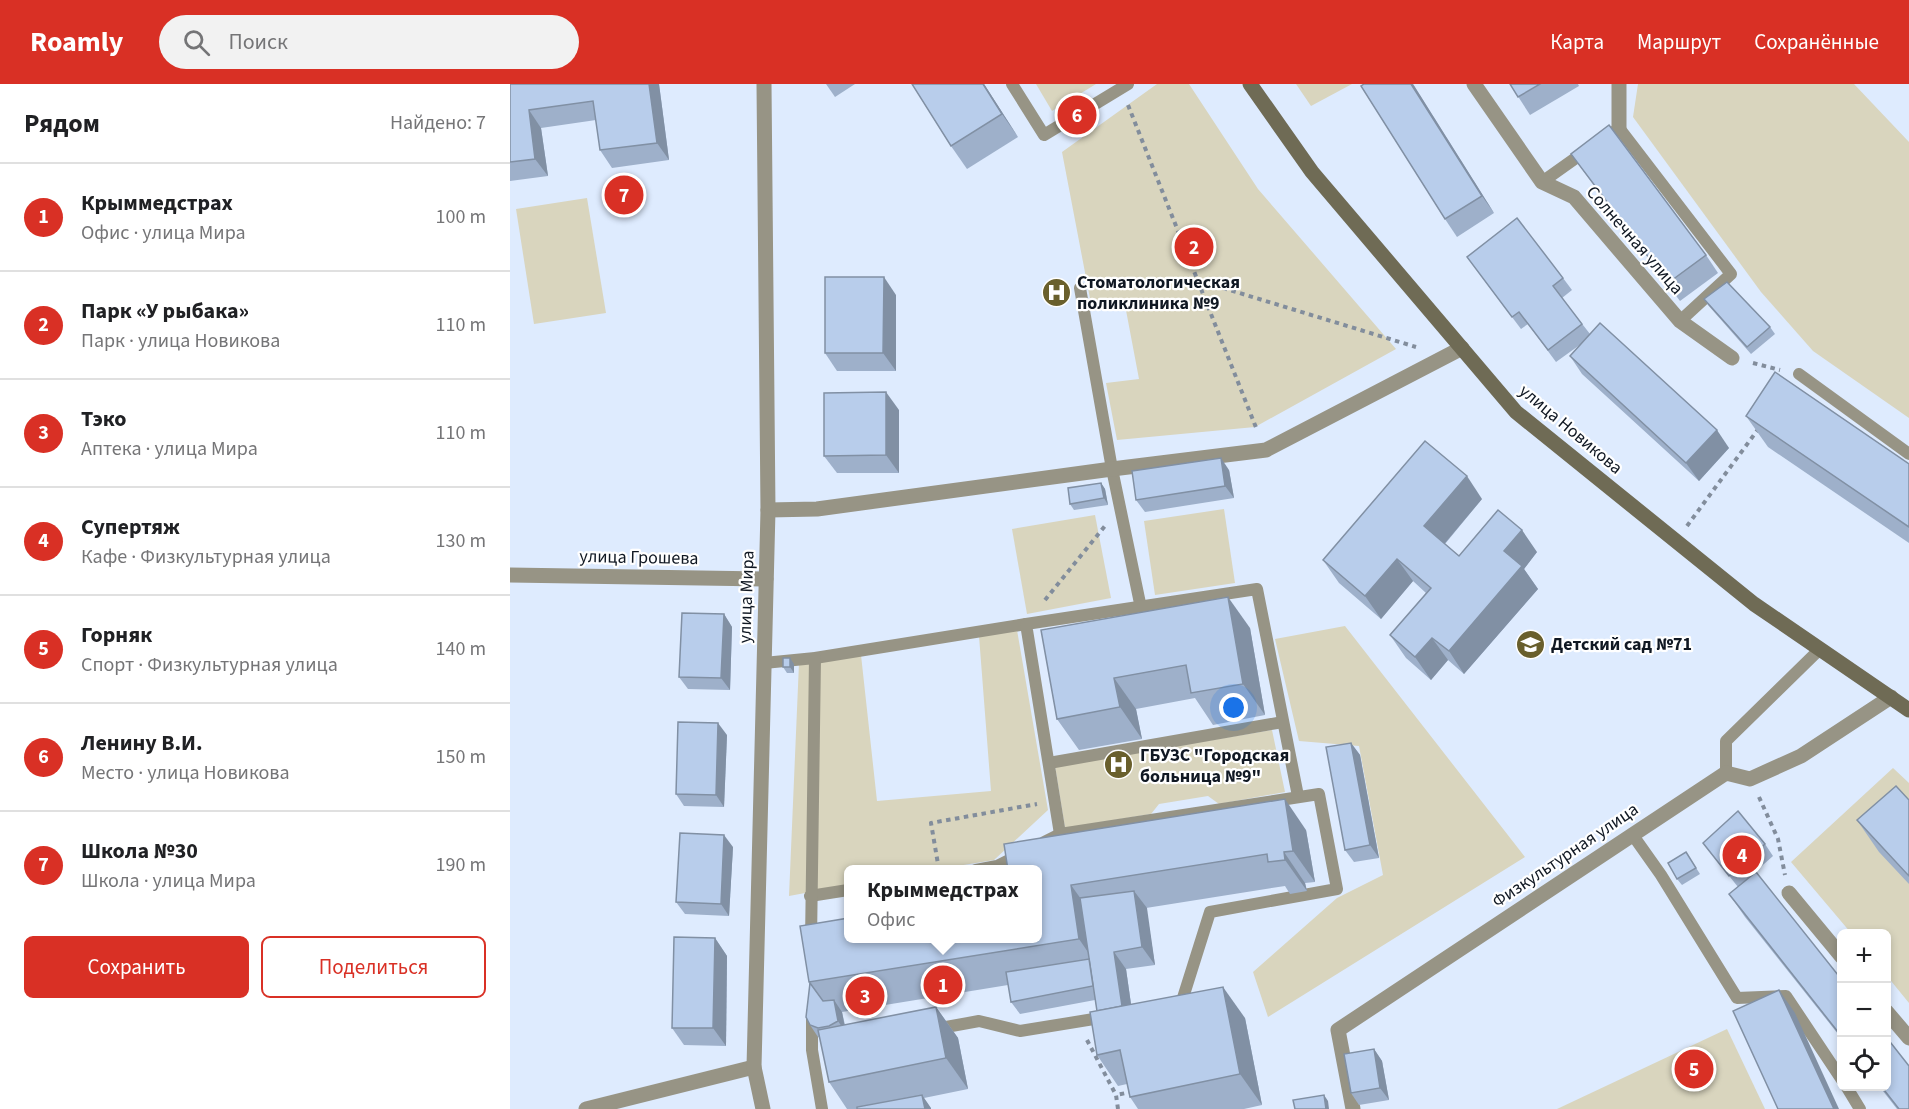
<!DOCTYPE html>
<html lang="ru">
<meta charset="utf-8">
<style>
body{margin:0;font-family:"Source Sans 3",sans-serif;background:#f2f2f2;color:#202124}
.controls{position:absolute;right:18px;bottom:18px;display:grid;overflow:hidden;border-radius:9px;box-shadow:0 3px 9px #0003}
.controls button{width:54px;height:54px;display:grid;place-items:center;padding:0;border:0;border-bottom:2px solid #e0e0e0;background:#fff;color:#202124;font:30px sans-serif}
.you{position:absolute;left:724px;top:624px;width:21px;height:21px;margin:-15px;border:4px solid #fff;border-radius:50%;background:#1a73e8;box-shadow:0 0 0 9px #1a73e833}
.badge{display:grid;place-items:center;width:39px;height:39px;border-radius:50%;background:#d93025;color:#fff;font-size:20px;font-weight:700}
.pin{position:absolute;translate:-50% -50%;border:3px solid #fff;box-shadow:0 2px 6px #0006}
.popup{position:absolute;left:334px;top:781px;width:198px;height:78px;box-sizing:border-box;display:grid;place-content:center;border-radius:9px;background:#fff;filter:drop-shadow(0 2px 4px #0005);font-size:20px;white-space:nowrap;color:#757577}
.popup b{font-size:22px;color:#202124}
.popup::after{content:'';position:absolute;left:50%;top:100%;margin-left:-12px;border:12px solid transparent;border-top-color:#fff}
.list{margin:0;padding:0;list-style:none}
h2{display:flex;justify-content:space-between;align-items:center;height:78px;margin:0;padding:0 24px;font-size:26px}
h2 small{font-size:20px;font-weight:400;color:#757577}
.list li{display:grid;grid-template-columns:39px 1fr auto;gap:18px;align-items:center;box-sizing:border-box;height:108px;padding:0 24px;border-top:2px solid #e0e0e0}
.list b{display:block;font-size:22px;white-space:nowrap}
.list p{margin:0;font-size:20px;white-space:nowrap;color:#757577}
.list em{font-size:20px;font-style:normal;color:#757577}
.actions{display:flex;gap:12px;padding:18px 24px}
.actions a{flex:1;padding:14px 0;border:2px solid #d93025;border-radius:9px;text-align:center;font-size:21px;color:#d93025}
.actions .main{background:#d93025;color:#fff}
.icon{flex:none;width:33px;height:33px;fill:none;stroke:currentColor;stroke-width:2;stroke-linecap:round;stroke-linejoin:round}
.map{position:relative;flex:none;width:1399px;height:1025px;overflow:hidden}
header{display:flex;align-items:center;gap:36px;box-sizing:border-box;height:84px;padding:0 30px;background:#d93025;color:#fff}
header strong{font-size:28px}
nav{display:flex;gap:33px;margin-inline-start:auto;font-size:21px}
.search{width:420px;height:54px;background:#f2f2f2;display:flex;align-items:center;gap:15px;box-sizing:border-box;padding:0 21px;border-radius:33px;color:#757577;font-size:22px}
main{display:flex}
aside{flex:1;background:#fff}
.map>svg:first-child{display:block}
.green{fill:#d9d5be}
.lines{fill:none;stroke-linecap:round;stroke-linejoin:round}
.path{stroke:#828d9c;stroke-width:4;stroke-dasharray:4.5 4.5;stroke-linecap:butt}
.lane{stroke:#979485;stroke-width:12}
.street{stroke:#979485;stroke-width:15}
.secondary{stroke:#6f6b55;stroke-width:15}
.wall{fill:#9eb0ca}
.shaded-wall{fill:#8190a4}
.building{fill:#b8cdeb;stroke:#8190a4;stroke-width:1.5}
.labels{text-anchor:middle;stroke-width:4.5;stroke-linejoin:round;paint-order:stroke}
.street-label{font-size:18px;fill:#101823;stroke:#fff}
.poi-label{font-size:18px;font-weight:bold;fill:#101823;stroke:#fff;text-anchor:start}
</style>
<header>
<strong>Roamly</strong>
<div class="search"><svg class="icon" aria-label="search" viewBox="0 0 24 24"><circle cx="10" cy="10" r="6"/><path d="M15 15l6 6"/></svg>Поиск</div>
<nav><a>Карта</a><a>Маршрут</a><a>Сохранённые</a></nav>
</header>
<main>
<aside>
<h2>Рядом<small>Найдено: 7</small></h2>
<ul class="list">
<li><span class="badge">1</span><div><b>Крыммедстрах</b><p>Офис · улица Мира</p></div><em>100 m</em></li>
<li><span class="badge">2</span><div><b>Парк «У рыбака»</b><p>Парк · улица Новикова</p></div><em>110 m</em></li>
<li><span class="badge">3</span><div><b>Тэко</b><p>Аптека · улица Мира</p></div><em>110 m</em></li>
<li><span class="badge">4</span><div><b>Супертяж</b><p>Кафе · Физкультурная улица</p></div><em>130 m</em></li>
<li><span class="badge">5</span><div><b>Горняк</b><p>Спорт · Физкультурная улица</p></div><em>140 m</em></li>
<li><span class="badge">6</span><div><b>Ленину В.И.</b><p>Место · улица Новикова</p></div><em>150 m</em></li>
<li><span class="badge">7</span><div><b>Школа №30</b><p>Школа · улица Мира</p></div><em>190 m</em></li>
</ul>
<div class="actions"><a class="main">Сохранить</a><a>Поделиться</a></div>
</aside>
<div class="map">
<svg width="1399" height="1025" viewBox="0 0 1399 1025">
<rect width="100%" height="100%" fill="#deebfe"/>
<g class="green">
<path d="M526 0H586L542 27Z"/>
<path d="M647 0H679L748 105 886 265 745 343 607 356 596 299 629 295 615 221 582 225 552 68Z"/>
<path d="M786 0H842L801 22Z"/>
<path d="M1128 0H1344L1399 58V334L1303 267 1251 208 1123 33Z"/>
<path d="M77 114 96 229 24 240 6 125Z"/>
<path d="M714 425 725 499 645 511 634 437Z"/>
<path d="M585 431 601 514 517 530 502 445Z"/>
<path d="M835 542 1015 773 758 933 743 888 827 814 873 791 849 662 789 657 765 555Z"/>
<path d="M507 546 538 726 484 776 429 785 338 786V801L279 812 289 579 351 571 367 717 481 707 469 552Z"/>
<path d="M762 646 775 708 709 720 698 712 649 720 641 730 555 744 545 682Z"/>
<path d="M1383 684 1399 699V919L1377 892 1376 850 1341 849 1281 778Z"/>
<path d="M1217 945 1255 1025H1047Z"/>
</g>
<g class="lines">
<g class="path">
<path d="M618 21 747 346"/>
<path d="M687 196 906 263"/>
<path d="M1243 279 1270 286"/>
<path d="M1177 442 1249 344"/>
<path d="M535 516 595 442"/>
<path d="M1249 713 1268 755 1275 791"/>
<path d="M429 786 421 739 527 720"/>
<path d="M577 956 606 1011"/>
<path d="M608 1025 606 1011 621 1008"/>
</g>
<g class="lane">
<path d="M502 0 534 51 618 0"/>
<path d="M1101 50 1109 44 1221 190 1170 237"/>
<path d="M1032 98 1077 66"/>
<path d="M570 204 602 385 631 524"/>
<path d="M1289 290 1399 370"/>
<path d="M254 579 305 574 516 540"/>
<path d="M539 679 773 638"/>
<path d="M1216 689V657L1310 565"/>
<path d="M550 750 516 540 747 505 788 712"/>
<path d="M1122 750 1151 791 1227 914 1276 912 1332 996"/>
<path d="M534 758 550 750 809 710 827 805 700 828 671 920 665 921"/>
<path d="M466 786 487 782 511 770"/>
<path d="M300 812 338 806"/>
<path d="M301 857 305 574"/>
<path d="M302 928V966L312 1025"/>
<path d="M425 945 469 937 510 947 596 933"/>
<path d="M1336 1002 1350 1025"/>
</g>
<g class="street">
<path d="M964 0 1032 98 1064 113 1170 237 1222 274"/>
<path d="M1109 44V0"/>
<path d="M258 426 307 425 602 385 756 366 952 264"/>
<path d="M0 491 256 495"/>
<path d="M1279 809 1332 873"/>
<path d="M1376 927 1399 954"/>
<path d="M76 1025 244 983"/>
<path d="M253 1025 244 983 258 426 254 0"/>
<path d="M843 1025 828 946 1216 689 1240 695 1291 672 1381 613"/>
</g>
<path class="secondary" d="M740 0 802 88 1006 328 1244 520 1399 626"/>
</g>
<g class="wall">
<path d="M0 0H149L159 76 102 84 90 66 86 36 31 44 38 92 0 97Z"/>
<path d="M316 0H345L325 13Z"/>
<path d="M402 0H474L508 53 457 85 441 62Z"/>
<path d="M903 0 984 129 947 153 935 135Z"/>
<path d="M1000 0H1068L1069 2 1020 31Z"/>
<path d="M1061 70 1196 171 1208 189 1170 217Z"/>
<path d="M957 173 1053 194 1062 206 1052 214 1080 250 1219 364 1189 397 1072 290 1060 272 1071 260 1046 278 1018 240 1011 245Z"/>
<path d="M386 211V287H327L315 269Z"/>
<path d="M1194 215 1260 243 1265 250 1241 270 1198 221Z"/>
<path d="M389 326V389H327L314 372Z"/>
<path d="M1236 332 1399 380V459L1258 363Z"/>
<path d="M719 386 724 414 635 428 626 416Z"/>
<path d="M591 399 595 405 598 421 564 426 560 420Z"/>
<path d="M972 415 935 460 949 472 1027 468 1014 485 1028 505 954 590 938 576 921 596 896 574 880 551 916 509 903 497 871 535 829 499 813 476Z"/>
<path d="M214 530 222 543 220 606 178 605 169 593Z"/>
<path d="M740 544 755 631 703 641 685 614 626 625 632 655 569 666 547 635 531 546Z"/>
<path d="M284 580V589H277L273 583Z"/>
<path d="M217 651 214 723 174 722 166 710Z"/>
<path d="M841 659 850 671 869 774 844 778 835 766Z"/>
<path d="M1399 716V800L1369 768 1347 736Z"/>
<path d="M796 746 805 798 795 799 797 807 780 810 775 802 636 824 645 881 616 885 621 920 735 934 752 1021 734 1025H628L620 1013 617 1000 608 1002 587 971V927L585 916 510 930 501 918 498 901 332 928 335 941 426 923 448 954 458 1005 414 1014 421 1025H337L319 998 310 954 308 953 300 941 299 898 528 855V786Z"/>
<path d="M1193 759 1255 760 1263 772 1236 796 1332 896V955L1235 833 1219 810 1228 803Z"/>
<path d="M223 763 219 832 175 830 166 818Z"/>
<path d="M1176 768 1190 790 1172 801 1167 795Z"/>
<path d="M205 854 217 872 216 962 174 961 162 944Z"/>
<path d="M864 965 872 977 879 1016 849 1021 841 1009Z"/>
<path d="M1369 1002H1377L1399 1025H1387Z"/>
</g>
<g class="shaded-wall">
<path d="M139 0H149L159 76 147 59Z"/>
<path d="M473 0H474L508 53 492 30Z"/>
<path d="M901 0H903L984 129 972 112Z"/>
<path d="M19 26 31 44 38 92 25 75Z"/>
<path d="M374 193 386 211V287L373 269Z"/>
<path d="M376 308 389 326V389L376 371Z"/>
<path d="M1207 346 1219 364 1189 397 1176 379Z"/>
<path d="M711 374 719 386 724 414 715 402Z"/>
<path d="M957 392 972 415 930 465 914 442Z"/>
<path d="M591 399 595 405 598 421 594 414Z"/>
<path d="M1012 446 1027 468 1014 485 1028 505 954 590 939 567 994 467Z"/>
<path d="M887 475 903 497 871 535 855 512Z"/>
<path d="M718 513 740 544 755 631 733 600Z"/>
<path d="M214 530 222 543 220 606 211 594Z"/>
<path d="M922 554 938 576 921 596 905 573Z"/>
<path d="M280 574 284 580V589L280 583Z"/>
<path d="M604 594 626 625 632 655 610 623Z"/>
<path d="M208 639 217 651 214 723 206 711Z"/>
<path d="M841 659 850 671 869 774 860 761Z"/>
<path d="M775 715 796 746 805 798 783 767Z"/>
<path d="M214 751 223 763 219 832 211 820Z"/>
<path d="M774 768 795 799 797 807 775 776Z"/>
<path d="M561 801 583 832 582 874 569 855Z"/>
<path d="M624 807 637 824 645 881 632 863Z"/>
<path d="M205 854 217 872 216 962 203 944Z"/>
<path d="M604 868 616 885 626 955 614 938Z"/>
<path d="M713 903 735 934 752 1021 730 990Z"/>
<path d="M1269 906 1285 929 1329 1025H1324Z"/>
<path d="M324 916 332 928 336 949 328 937Z"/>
<path d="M426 923 448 954 458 1005 436 974Z"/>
<path d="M864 965 872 977 879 1016 870 1004Z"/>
<path d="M412 1011 421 1024V1025H415Z"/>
<path d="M814 1011 818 1017 819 1025H816Z"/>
</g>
<g class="building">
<path d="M0 0H139L147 59 90 66 83 17 19 26 25 75 0 78Z"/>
<path d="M402 0H473L492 30 441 62Z"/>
<path d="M854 0H901L972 112 935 135 851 2Z"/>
<path d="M1000 0H1030L1008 13Z"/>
<path d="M1099 41 1196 171 1158 199 1061 70Z"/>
<path d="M1007 134 1053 194 1043 202 1072 240 1038 266 1009 228 1002 233 957 173Z"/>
<path d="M315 193H374L373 269H315Z"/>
<path d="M1217 198 1260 243 1237 263 1194 215Z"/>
<path d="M1090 239 1207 346 1176 379 1060 272Z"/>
<path d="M1265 288 1399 380V443L1236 332Z"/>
<path d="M376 308V371L314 372V309Z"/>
<path d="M915 357 957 392 914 442 949 472 988 426 1012 446 994 467 1012 482 939 567 922 554 905 573 880 551 921 504 887 475 855 512 813 476Z"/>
<path d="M711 374 715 402 626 416 622 387Z"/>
<path d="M591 399 594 414 560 420 558 404Z"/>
<path d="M718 513 733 600 681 609 676 581 604 594 610 623 547 635 531 546Z"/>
<path d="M172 529 214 530 211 594 169 593Z"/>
<rect x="273" y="574" width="7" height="9"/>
<path d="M168 638 208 639 206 711 166 710Z"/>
<path d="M841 659 860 761 835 766 816 663Z"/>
<path d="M1386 702 1399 716V792L1347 736Z"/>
<path d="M775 715 783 767 774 768 775 776 758 778 757 770 561 801 569 855 299 898 290 842 339 834V855H528V786H498L494 760Z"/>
<path d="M1228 727 1255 760 1219 792 1193 759Z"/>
<path d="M170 749 214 751 211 820 166 818Z"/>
<path d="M1176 768 1186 784 1167 795 1158 779Z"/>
<path d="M1246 788 1332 896V953L1219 810Z"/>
<path d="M624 807 632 863 604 868 612 922 587 927 570 814Z"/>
<path d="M164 853 205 854 203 944H162Z"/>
<path d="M579 875 583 902 501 918 496 888Z"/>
<path d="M300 899 313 917 324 916 328 937 319 942 308 944 300 941 296 933Z"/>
<path d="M713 903 730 990 620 1013 610 966 587 971 580 928Z"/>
<path d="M1269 906 1324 1025H1268L1223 927Z"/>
<path d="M426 923 436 974 319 998 308 946Z"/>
<path d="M1377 954 1399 982V1025H1389L1371 1002H1377Z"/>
<path d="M864 965 870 1004 841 1009 834 970Z"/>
<path d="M412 1011 415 1025H347V1023Z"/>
<path d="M814 1011 816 1025H785L783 1016Z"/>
</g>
<defs>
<symbol id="hospital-disc" viewBox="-11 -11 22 22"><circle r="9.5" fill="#695f2c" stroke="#fff"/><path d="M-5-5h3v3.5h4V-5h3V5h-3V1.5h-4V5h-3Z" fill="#fff"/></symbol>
<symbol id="school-disc" viewBox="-11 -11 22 22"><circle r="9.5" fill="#695f2c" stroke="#fff"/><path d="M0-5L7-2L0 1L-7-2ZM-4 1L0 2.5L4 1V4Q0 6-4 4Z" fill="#fff"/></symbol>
</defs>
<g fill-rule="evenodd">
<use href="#hospital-disc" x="530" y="192" width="33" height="33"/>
<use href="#school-disc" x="1004" y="544" width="33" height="33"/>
<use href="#hospital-disc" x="592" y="664" width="33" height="33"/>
</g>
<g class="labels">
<g class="street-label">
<text transform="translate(1125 156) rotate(49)" y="6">Солнечная улица</text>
<text transform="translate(1061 345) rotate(40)" y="6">улица Новикова</text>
<text transform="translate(129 473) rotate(1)" y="6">улица Грошева</text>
<text transform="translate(236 513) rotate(-88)" y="6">улица Мира</text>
<text transform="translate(1055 771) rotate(-34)" y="6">Физкультурная улица</text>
</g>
<g class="poi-label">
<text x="567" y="204">Стоматологическая<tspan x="567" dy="21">поликлиника №9</tspan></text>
<text x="1041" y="566">Детский сад №71</text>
<text x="630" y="677">ГБУЗС "Городская<tspan x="630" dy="21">больница №9"</tspan></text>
</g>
</g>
</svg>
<div class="controls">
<button>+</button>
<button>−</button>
<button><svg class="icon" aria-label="locate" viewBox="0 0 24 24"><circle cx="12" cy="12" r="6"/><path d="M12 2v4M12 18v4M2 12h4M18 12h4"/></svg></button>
</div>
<div class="you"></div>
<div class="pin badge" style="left:433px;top:901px">1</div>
<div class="popup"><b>Крыммедстрах</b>Офис</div>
<div class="pin badge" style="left:684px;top:163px">2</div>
<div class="pin badge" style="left:355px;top:912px">3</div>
<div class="pin badge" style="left:1232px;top:771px">4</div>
<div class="pin badge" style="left:1184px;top:985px">5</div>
<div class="pin badge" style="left:567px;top:31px">6</div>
<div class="pin badge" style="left:114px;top:111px">7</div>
</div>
</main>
